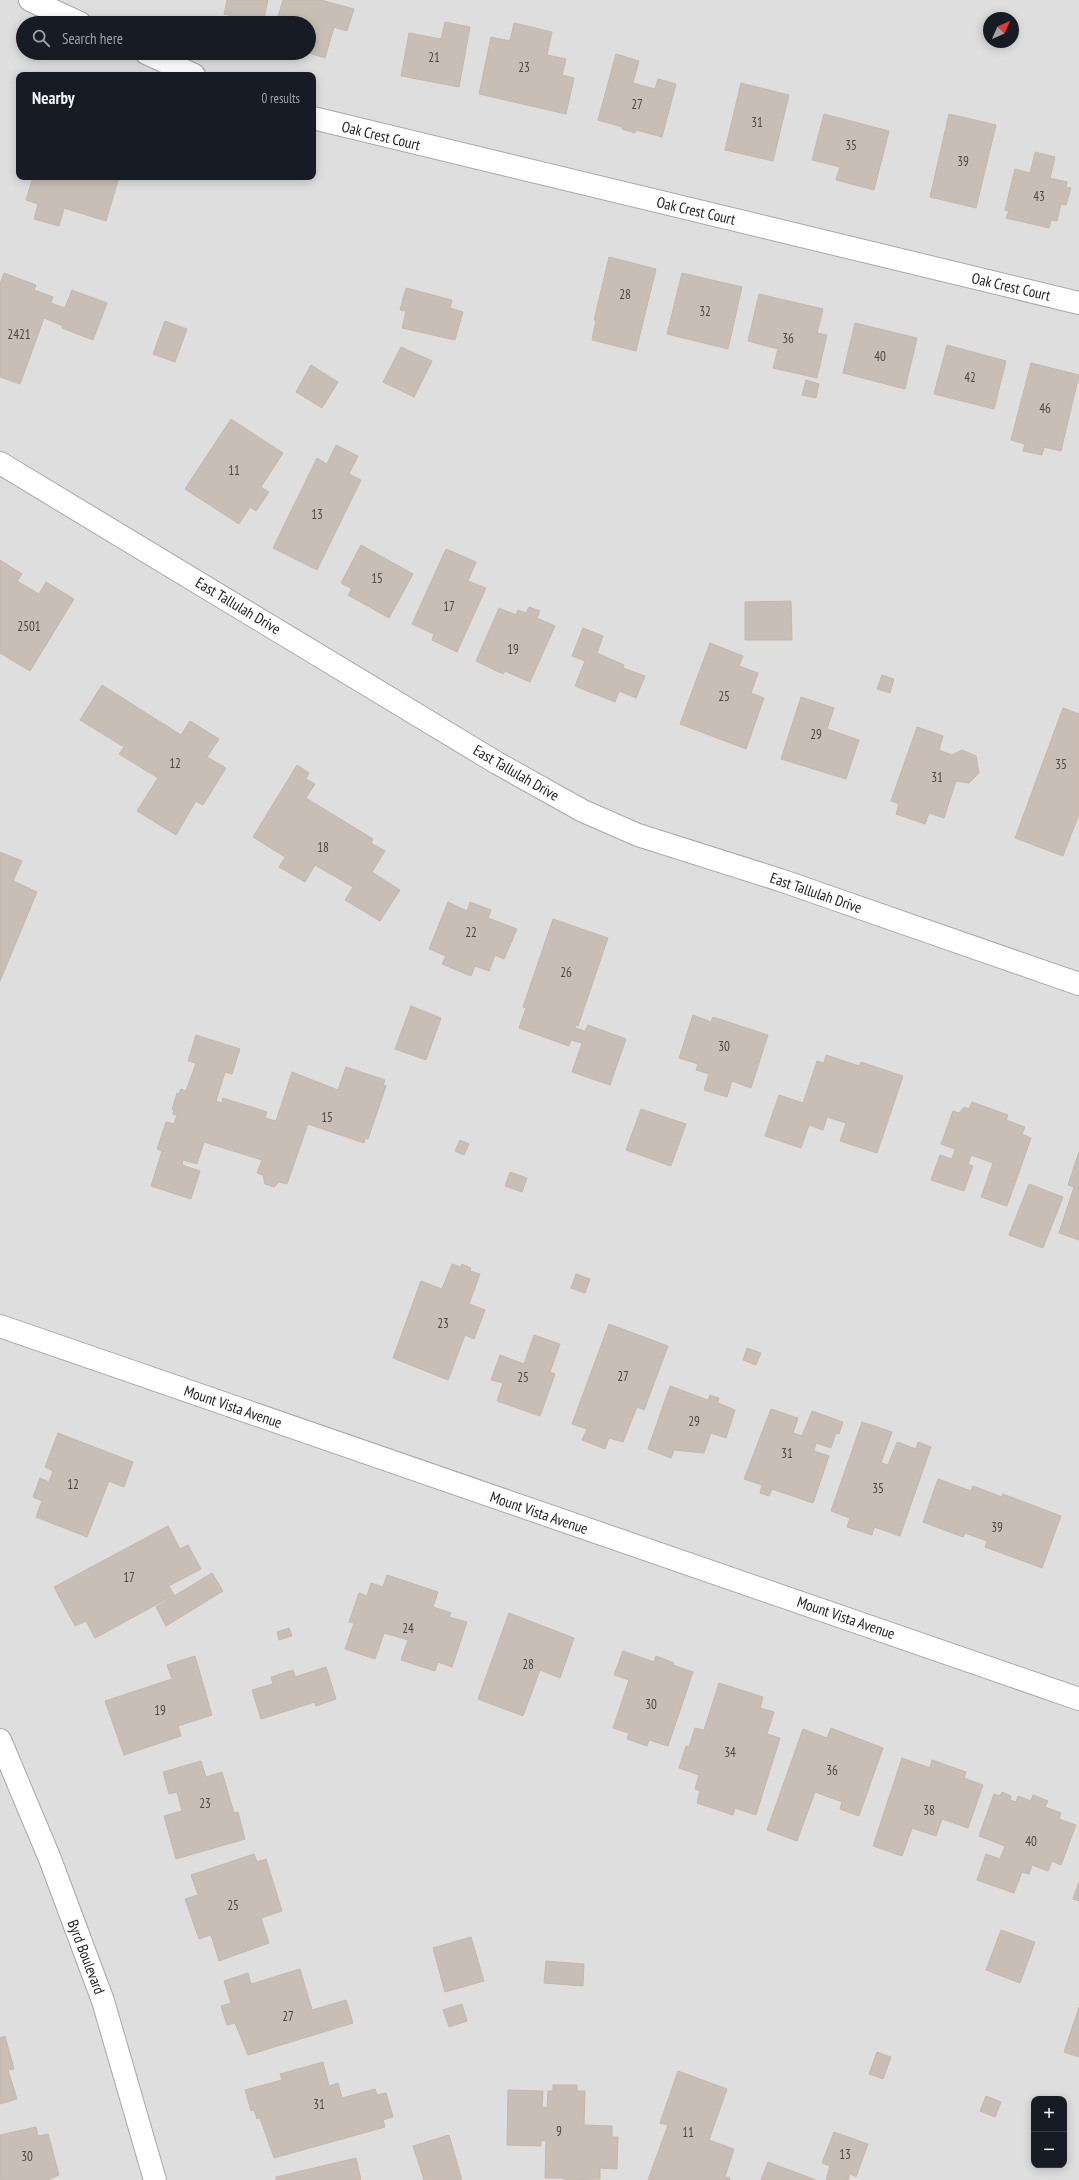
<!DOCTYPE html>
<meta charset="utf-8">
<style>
body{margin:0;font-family:"PT Sans Narrow",sans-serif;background:#242831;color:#f1f3f6}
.controls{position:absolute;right:12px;bottom:12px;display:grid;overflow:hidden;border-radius:8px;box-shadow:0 2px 10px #0003}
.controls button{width:36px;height:36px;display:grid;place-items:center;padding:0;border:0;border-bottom:1px solid #363941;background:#171b24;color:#f1f3f6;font:20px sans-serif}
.compass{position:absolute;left:983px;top:12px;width:36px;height:36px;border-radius:50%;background:#171b24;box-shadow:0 2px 10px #0003;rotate:45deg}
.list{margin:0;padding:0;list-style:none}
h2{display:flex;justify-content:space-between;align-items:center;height:52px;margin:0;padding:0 16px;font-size:17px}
h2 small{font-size:13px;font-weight:400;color:#9ea1a6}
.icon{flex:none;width:22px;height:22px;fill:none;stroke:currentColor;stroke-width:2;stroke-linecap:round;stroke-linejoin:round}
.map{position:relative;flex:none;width:1079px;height:2180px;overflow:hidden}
.search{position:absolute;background:#171b24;box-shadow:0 2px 10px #0003;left:16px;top:16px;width:300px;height:44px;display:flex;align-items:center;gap:10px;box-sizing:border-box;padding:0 14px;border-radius:22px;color:#9ea1a6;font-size:15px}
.panel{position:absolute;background:#171b24;box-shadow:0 2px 10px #0003;left:16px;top:72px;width:300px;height:108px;border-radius:8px}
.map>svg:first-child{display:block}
.residential{fill:#dfdede;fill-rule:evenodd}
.building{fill:#c8beb6;stroke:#c6b7a8}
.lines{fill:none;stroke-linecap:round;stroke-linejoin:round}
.minor-casing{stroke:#a8a8a8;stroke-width:24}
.minor{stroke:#fff;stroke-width:22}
.labels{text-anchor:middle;stroke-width:4;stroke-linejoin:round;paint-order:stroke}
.number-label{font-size:13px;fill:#4b4846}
.street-label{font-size:15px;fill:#212121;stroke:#fff}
</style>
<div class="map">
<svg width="1079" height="2180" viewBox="0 0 1079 2180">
<rect width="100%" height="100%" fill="#f2efe7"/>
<path class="residential" d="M0 0H1079V2180H0ZM989 18H1013V42H989ZM23 23H309V53H23ZM19 75H313V177H19ZM1034 2099H1064V2165H1034Z"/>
<g class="building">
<path d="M227 0H268L263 23 224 14Z"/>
<path d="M283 0H321L354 9 347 31 334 27 325 58 309 53V23H276Z"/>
<path d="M445 22 470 27 459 87 401 76 409 33 441 39Z"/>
<path d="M514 23 552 32 547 55 566 59 562 75 574 78 566 114 479 94 491 37 510 41Z"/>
<path d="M616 54 639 61 633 83 655 89 658 79 676 84 662 137 636 130 635 133 622 129V127L598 120Z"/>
<path d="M741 83 789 95 773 161 725 150Z"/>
<path d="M824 114 889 131 874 190 836 180 840 167 812 160Z"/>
<path d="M949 114 996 125 976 208 930 197Z"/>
<path d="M1035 152 1055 157 1050 178 1067 182 1066 187 1071 188 1066 205 1061 204 1057 221 1051 220 1049 228 1006 218 1009 211 1005 210 1015 169 1030 173Z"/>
<path d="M33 177H119L106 221 64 208 59 226 34 219 38 204 26 200Z"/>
<path d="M609 257 656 269 636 351 592 340 596 320H594Z"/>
<path d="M4 273 36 285 34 290 53 297 51 303 65 308 72 290 107 303 93 340 62 328 63 326 44 318 20 384 0 377V284Z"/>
<path d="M682 273 742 287 728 349 667 334Z"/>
<path d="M406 288 452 300 450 308 463 312 455 340 402 328 406 311 400 310Z"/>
<path d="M759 294 823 309 817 333 827 335 817 378 773 368 778 349 748 341Z"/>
<path d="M165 321 187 329 175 362 153 354Z"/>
<path d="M855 323 917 338 905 389 843 373Z"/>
<path d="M947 345 1006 361 994 409 934 394Z"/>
<path d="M401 347 432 361 414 397 383 382Z"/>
<path d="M1031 363 1079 375 1061 451 1044 447 1042 455 1023 451 1025 444 1011 440Z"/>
<path d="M311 365 338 382 322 408 296 392Z"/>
<path d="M806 380 819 384 816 398 802 395Z"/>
<path d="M231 419 283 453 261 487 269 492 256 511 250 507 239 524 185 489Z"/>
<path d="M336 445 358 456 349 474 361 480 317 570 273 548 317 458 327 464Z"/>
<path d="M361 545 413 574 389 618 348 595 352 589 341 583Z"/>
<path d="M446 549 476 562 468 581 486 588 457 652 432 640 434 634 412 624Z"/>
<path d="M0 560 22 574 17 581 39 594 46 582 74 599 30 671 0 653Z"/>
<path d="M791 601 792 640H745V602Z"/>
<path d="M529 607 540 611 537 618 555 626 530 682 505 671 503 674 476 661 499 608 516 615 518 610 526 613Z"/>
<path d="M583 628 603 636 597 653 624 665 623 668 645 676 636 698 619 691 615 702 575 686 585 661 572 656Z"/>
<path d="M710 643 743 656 739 666 758 673 751 693 764 698 746 749 680 724Z"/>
<path d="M882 675 894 679 890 693 877 689Z"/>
<path d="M102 685 181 735 190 721 219 739 207 757 226 768 203 805 196 801 176 835 137 811 158 778 119 754 124 747 80 720Z"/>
<path d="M801 697 834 708 827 729 859 740 846 779 781 759Z"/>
<path d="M1063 708 1079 714V814L1063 856 1015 838Z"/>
<path d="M917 727 943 736 939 750 952 755 962 750 976 756 979 773 969 783 956 781 944 818 929 813 925 824 896 814 899 804 891 801Z"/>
<path d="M297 765 309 773 306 779 315 784 306 798 373 839 371 843 385 851 372 872 400 890 380 921 345 900 353 887 315 865 305 882 279 867 285 857 253 837Z"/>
<path d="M0 852 22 861 13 881 37 892 0 981Z"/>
<path d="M448 902 467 911 470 902 491 910 488 918 517 929 504 959 495 955 489 971 475 966 471 976 442 964 446 956 429 949Z"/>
<path d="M553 919 608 938 578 1026 576 1025 575 1028 585 1031 588 1025 626 1039 610 1085 572 1072 582 1043 571 1040 569 1046 519 1028 526 1008 523 1007Z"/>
<path d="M411 1006 441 1018 426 1060 395 1049Z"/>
<path d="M693 1015 711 1022 713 1017 768 1035 751 1088 732 1081 727 1097 704 1090 709 1074 696 1070 698 1064 679 1058Z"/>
<path d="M196 1035 240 1049 232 1074 225 1072 216 1101 222 1103 223 1098 267 1112 265 1118 276 1121 292 1072 338 1090 346 1067 385 1080 383 1085 386 1086 368 1139 365 1138 364 1143 308 1124 287 1184 279 1182 274 1187 265 1184 263 1175 257 1173 262 1160 204 1142 197 1164 183 1160 182 1165 200 1171 191 1199 151 1186 162 1151 157 1149 166 1122 174 1124 177 1115 173 1114 174 1110 172 1109 177 1093 179 1094 181 1089 186 1091 196 1063 188 1061Z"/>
<path d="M826 1055 859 1066 861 1062 903 1076 877 1153 840 1141 846 1123 827 1117 823 1130 809 1125 801 1148 765 1136 779 1095 803 1103 817 1061 824 1063Z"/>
<path d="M972 1102 1008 1115 1006 1120 1025 1127 1022 1134 1031 1138 1007 1206 981 1197 993 1163 971 1155 968 1164 973 1166 964 1191 931 1180 940 1155 952 1159 955 1149 941 1144 953 1111 959 1113 964 1107 969 1109Z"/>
<path d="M641 1109 686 1124 671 1166 626 1150Z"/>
<path d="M460 1140 469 1144 464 1155 455 1151Z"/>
<path d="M1079 1152V1240L1059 1233 1074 1187 1068 1185Z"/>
<path d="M510 1172 527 1178 522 1192 505 1186Z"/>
<path d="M1029 1184 1063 1197 1043 1248 1009 1235Z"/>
<path d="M452 1264 461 1267 462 1264 471 1268 470 1271 480 1274 469 1304 485 1310 474 1339 465 1335 448 1380 393 1358 421 1281 442 1289Z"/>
<path d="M576 1274 590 1279 585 1293 571 1288Z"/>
<path d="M609 1324 668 1346 644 1410 637 1407 623 1442 609 1438 605 1449 582 1440 587 1429 572 1424Z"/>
<path d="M534 1335 560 1344 550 1372 555 1374 540 1416 497 1401 503 1383 491 1380 500 1355 524 1364Z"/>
<path d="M747 1348 761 1353 756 1365 743 1360Z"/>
<path d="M670 1386 708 1400 710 1395 719 1398 718 1403 735 1410 726 1438 711 1433 704 1453 674 1450 671 1458 648 1449Z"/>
<path d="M771 1409 798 1418 793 1433 802 1436 812 1411 843 1422 839 1434 836 1433 831 1448 816 1443 814 1451 829 1456 813 1503 772 1489 769 1496 760 1493 762 1485 744 1479Z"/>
<path d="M862 1422 892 1432 881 1463 888 1465 897 1442 916 1449 918 1442 931 1447 900 1536 874 1527 872 1535 847 1527 850 1518 831 1511Z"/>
<path d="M58 1433 133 1462 124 1487 109 1481 87 1537 36 1517 42 1501 33 1497 40 1478 49 1482 53 1471 45 1467Z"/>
<path d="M938 1479 971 1491 973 1486 1002 1497 1003 1494 1061 1516 1042 1568 985 1547 987 1541 965 1533 963 1537 923 1522Z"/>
<path d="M168 1526 180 1549 188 1545 201 1569 169 1586 174 1595 95 1638 86 1621 75 1626 54 1587Z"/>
<path d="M212 1573 223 1591 166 1626 156 1607Z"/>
<path d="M387 1575 438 1592 433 1607 451 1613 449 1617 467 1622 452 1667 438 1662 435 1671 401 1660 408 1640 384 1633 375 1659 345 1649 354 1623 349 1622 359 1593 367 1596 371 1583 383 1587Z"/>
<path d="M509 1613 574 1638 560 1678 540 1670 523 1716 478 1699Z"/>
<path d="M289 1628 292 1636 279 1640 277 1632Z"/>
<path d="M623 1651 654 1662 656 1656 674 1663 673 1665 693 1672 668 1746 649 1740 647 1746 627 1739 629 1733 613 1728 629 1680 614 1675Z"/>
<path d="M195 1656 212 1715 178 1726 181 1736 124 1755 105 1701 172 1679 167 1665Z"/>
<path d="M326 1667 336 1699 316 1706 315 1702 261 1719 252 1690 273 1684 271 1677 293 1670 295 1677Z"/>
<path d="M719 1683 763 1697 760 1708 774 1712 767 1734 780 1738 756 1815 735 1808 733 1815 697 1803 700 1791 695 1789 699 1775 679 1768 686 1746 689 1747 695 1728 704 1730Z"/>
<path d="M831 1728 883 1748 859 1816 840 1809 842 1802 815 1792 797 1841 767 1830 803 1729 827 1738Z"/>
<path d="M902 1758 930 1768 932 1760 966 1772 964 1778 983 1785 968 1828 942 1819 936 1836 912 1828 902 1856 873 1846Z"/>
<path d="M201 1761 206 1777 222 1772 234 1813 238 1812 245 1839 176 1859 164 1816 182 1811 177 1792 169 1794 163 1772Z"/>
<path d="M1002 1792 1011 1796 1010 1800 1016 1802 1018 1796 1031 1801 1033 1795 1048 1801 1045 1807 1061 1813 1059 1819 1076 1825 1061 1865 1052 1861 1048 1871 1032 1865 1029 1874 1022 1872 1014 1893 977 1880 986 1854 1000 1859 1005 1846 979 1836 994 1794 1000 1796Z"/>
<path d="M254 1854 257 1862 266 1859 282 1911 261 1918 269 1943 219 1961 211 1935 199 1939 185 1899 198 1895 191 1875Z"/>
<path d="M1079 1882V1901L1073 1899Z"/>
<path d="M1001 1930 1035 1942 1020 1983 986 1970Z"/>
<path d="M471 1937 484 1981 445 1992 433 1948Z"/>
<path d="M546 1961 584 1964 583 1986 544 1983Z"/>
<path d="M300 1969 312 2010 346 2000 353 2023 248 2055 235 2023 227 2025 221 2006 231 2003 224 1981 248 1973 251 1984Z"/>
<path d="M462 2004 467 2021 449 2027 443 2010Z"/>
<path d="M1079 2007V2057L1064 2052Z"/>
<path d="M5 2036 14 2069 8 2070 17 2099 0 2104V2038Z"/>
<path d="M877 2052 891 2057 883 2079 869 2074Z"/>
<path d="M323 2062 329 2086 338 2083 342 2098 375 2089 377 2095 386 2093 393 2117 383 2120 385 2127 274 2158 260 2118 257 2119 254 2110 251 2111 245 2090 282 2080 280 2074Z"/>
<path d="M678 2071 727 2089 709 2140 734 2149 725 2177 730 2178 729 2180H648L668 2125 660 2123Z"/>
<path d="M553 2085H577V2091H585L584 2125 612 2126V2137H618L617 2169 600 2168V2179L564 2180V2178H545L546 2141 541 2140V2146L507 2145 508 2090 543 2091 542 2107 547 2108 548 2091H553Z"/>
<path d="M986 2096 1001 2102 995 2117 980 2111Z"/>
<path d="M36 2127 38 2136 48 2134 59 2175 48 2180H0V2135Z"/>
<path d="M834 2132 868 2144 856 2177 850 2174 848 2180H826L830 2166 822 2163Z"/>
<path d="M449 2135 462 2180H424L413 2146Z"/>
<path d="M356 2158 361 2180H276V2177Z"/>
<path d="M768 2162 816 2180H761Z"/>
</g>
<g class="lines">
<defs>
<g id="minor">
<path d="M30 0 80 23"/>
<path d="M146 53 194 75"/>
<path d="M313 118 1079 303"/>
<path d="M0 463 497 763 583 811 638 835 780 880 1079 984"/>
<path d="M0 1326 1079 1699"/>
<path d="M0 1740 50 1859 103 2001 155 2180"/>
</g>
</defs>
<use href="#minor" class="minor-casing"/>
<use href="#minor" class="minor"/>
</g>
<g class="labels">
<g class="number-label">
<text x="434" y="62">21</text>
<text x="524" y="72">23</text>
<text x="637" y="109">27</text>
<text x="757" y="127">31</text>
<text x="851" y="150">35</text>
<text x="963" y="166">39</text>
<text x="1039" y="201">43</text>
<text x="625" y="299">28</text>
<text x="705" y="316">32</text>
<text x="19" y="339">2421</text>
<text x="788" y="343">36</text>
<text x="880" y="361">40</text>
<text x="970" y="382">42</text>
<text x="1045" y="413">46</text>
<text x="234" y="475">11</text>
<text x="317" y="519">13</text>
<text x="377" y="583">15</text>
<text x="449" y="611">17</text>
<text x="29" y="631">2501</text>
<text x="513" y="654">19</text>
<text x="724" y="701">25</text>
<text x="816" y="739">29</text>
<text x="175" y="768">12</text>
<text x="1061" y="769">35</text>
<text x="937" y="782">31</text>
<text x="323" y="852">18</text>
<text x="471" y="937">22</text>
<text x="566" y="977">26</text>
<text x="724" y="1051">30</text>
<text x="327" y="1122">15</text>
<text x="443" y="1328">23</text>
<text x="623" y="1381">27</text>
<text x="523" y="1382">25</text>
<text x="694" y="1426">29</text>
<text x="787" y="1458">31</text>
<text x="73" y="1489">12</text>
<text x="878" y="1493">35</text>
<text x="997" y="1532">39</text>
<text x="129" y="1582">17</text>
<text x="408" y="1633">24</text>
<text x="528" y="1669">28</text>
<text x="651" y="1709">30</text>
<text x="160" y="1715">19</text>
<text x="730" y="1757">34</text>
<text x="832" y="1775">36</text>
<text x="205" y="1808">23</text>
<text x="929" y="1815">38</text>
<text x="1031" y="1846">40</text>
<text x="233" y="1910">25</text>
<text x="288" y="2021">27</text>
<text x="319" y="2109">31</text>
<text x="559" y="2136">9</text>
<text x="688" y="2137">11</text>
<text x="845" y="2159">13</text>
<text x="27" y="2161">30</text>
</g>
<g class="street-label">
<text transform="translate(381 136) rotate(14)" y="5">Oak Crest Court</text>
<text transform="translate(696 211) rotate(13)" y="5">Oak Crest Court</text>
<text transform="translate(1011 287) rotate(13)" y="5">Oak Crest Court</text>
<text transform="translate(238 606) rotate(31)" y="5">East Tallulah Drive</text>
<text transform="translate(516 773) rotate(30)" y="5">East Tallulah Drive</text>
<text transform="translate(816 893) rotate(19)" y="5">East Tallulah Drive</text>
<text transform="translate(233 1407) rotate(19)" y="5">Mount Vista Avenue</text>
<text transform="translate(539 1513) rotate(19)" y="5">Mount Vista Avenue</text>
<text transform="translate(846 1618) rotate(19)" y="5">Mount Vista Avenue</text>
<text transform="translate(86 1957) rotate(69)" y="5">Byrd Boulevard</text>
</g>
</g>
</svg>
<div class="controls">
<button>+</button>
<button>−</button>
</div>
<svg class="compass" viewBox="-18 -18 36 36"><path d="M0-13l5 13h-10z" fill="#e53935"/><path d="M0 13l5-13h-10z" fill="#9ea1a6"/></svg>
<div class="search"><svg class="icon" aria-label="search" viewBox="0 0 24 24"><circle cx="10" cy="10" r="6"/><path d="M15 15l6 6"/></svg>Search here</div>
<section class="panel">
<h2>Nearby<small>0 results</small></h2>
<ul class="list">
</ul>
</section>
</div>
